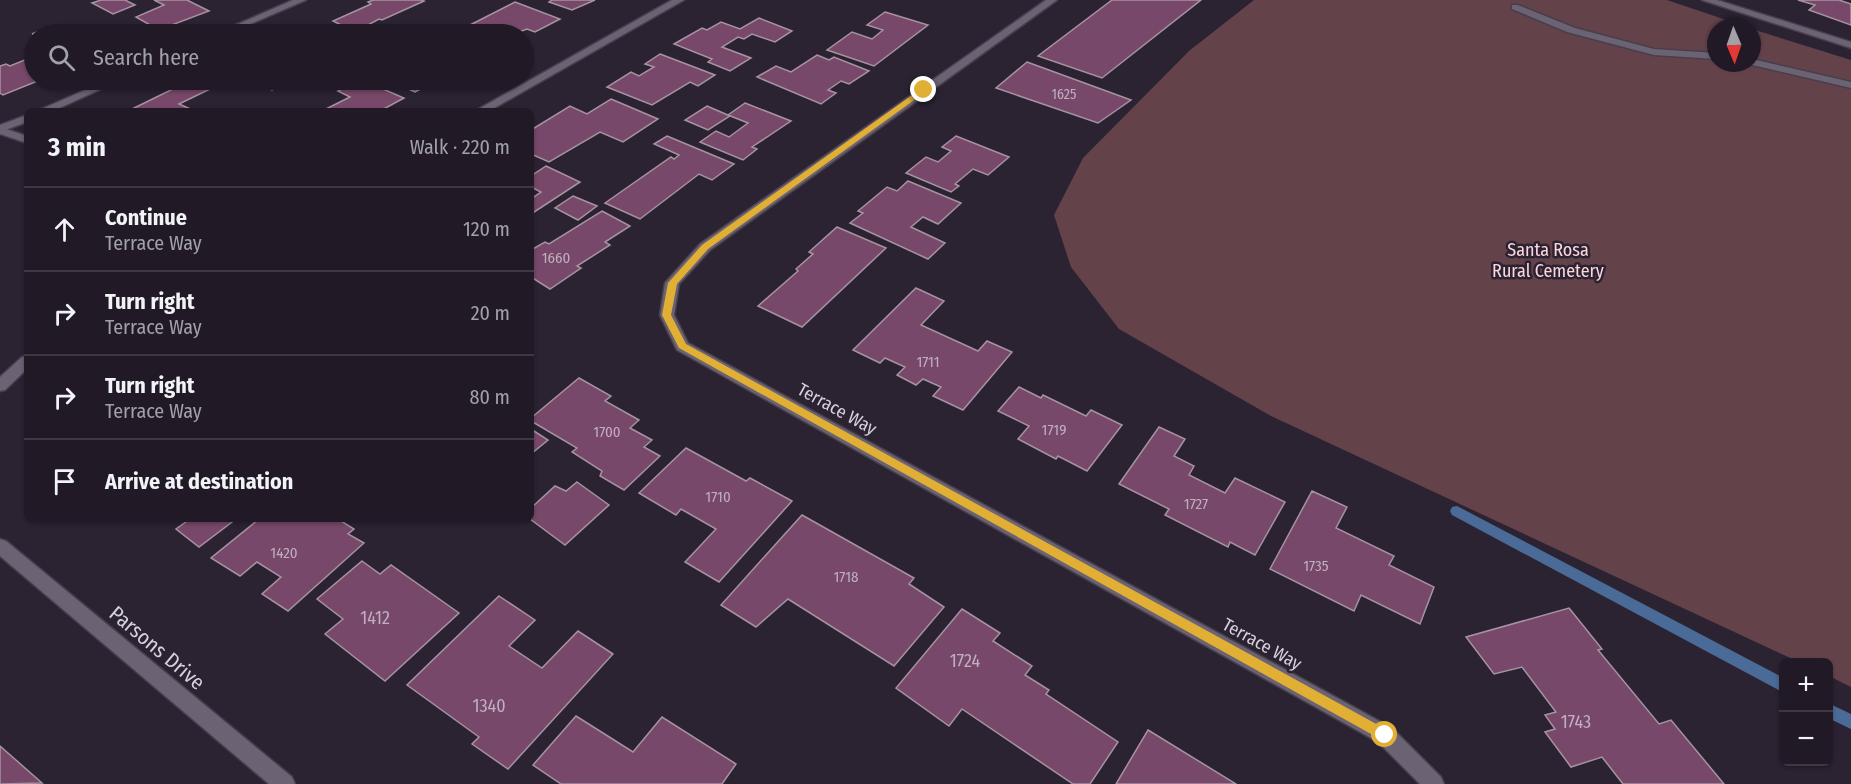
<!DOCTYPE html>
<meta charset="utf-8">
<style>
body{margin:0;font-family:"Fira Sans Condensed",sans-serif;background:#29232e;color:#f1f3f6}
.controls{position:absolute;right:18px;bottom:18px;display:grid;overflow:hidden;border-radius:9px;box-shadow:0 2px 4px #0004}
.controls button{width:54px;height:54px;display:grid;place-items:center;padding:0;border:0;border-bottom:2px solid #3e3843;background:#211a26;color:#f1f3f6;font:30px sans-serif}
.compass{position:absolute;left:1707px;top:18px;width:54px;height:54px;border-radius:50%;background:#211a26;box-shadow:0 2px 4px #0004;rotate:178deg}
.stop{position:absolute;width:18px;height:18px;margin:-14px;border:4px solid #e1af34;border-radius:50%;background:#fff}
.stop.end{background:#e1af34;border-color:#fff;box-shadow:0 2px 6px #0008}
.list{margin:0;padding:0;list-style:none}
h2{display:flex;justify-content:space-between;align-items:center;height:78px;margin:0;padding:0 24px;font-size:26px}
h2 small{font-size:20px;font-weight:400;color:#a2a1a7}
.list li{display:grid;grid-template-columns:39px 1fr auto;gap:18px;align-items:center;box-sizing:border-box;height:84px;padding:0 24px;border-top:2px solid #3e3843}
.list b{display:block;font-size:22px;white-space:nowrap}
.list p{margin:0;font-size:20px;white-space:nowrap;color:#a2a1a7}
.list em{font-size:20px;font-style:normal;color:#a2a1a7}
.icon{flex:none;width:33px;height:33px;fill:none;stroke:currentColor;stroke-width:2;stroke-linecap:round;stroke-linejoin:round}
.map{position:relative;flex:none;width:1851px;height:784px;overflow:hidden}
.search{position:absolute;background:#211a26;box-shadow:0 2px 4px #0004;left:24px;top:24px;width:510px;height:66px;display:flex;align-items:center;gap:15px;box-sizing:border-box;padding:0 21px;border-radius:33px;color:#a2a1a7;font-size:22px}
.panel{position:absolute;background:#211a26;box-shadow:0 2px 4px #0004;left:24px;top:108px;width:510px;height:414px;border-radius:9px}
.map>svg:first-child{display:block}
.green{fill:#64424a}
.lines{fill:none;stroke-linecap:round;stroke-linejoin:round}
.stream{fill:#4a6b98;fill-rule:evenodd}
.building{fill:#78486b;stroke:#a693a0;stroke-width:1.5}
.lane-casing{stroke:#473f4c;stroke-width:3}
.street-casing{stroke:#473f4c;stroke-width:3}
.secondary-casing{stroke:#473f4c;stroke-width:3}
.lane{fill:#6b6273;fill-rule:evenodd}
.street{fill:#6b6273;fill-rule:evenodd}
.secondary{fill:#6b6273;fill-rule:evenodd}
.route{fill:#e1af34}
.labels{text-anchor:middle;stroke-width:5;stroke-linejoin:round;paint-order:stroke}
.far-number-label{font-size:14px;fill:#bfafbf}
.number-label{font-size:15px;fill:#bfafbf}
.park-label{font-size:18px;fill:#fcd6de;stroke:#2c2332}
.street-label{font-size:18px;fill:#d7d1db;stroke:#2c2332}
.near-number-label{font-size:18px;fill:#bfafbf}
.near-street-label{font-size:21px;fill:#d7d1db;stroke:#2c2332}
</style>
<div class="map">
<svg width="1851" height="784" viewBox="0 0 1851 784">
<rect width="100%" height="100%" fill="#2c2332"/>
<path class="green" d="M1254 0H1667L1747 27H1716V63H1752V29L1851 60V687L1829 676 1828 662H1799L1271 416 1119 329 1071 267 1054 215 1083 158 1189 51Z"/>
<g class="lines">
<g class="stream">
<path d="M1457 506 1784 678V693L1452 515 1450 511 1452 507Z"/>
<path d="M1828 703 1851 714V729L1828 718Z"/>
</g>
</g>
<g class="building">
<path d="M101 0H125L135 5 113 14 92 3Z"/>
<path d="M154 0H187L209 11 148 34 141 30 152 26 136 17 164 5Z"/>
<path d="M373 0H421L424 1 382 20 379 19 355 32 333 21 371 4 368 2Z"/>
<path d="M552 0H595L572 10 549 2Z"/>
<path d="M1112 0H1201L1102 78 1038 56Z"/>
<path d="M1798 0H1839L1851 4V25L1809 10 1815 5Z"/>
<path d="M515 2 560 19 535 32 527 29 513 34H478L487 30 472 24Z"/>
<path d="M885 12 928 25 874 66 827 50 852 32 872 39 883 30 867 25Z"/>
<path d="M759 18 792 31 775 42 752 34 744 39 738 37 722 47 751 58 730 71 708 62 712 59 674 44 702 28 707 30 721 22 740 29Z"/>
<path d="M51 26 62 32 57 34H32Z"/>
<path d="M119 26 135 34H99Z"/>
<path d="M660 54 715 75 698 86 690 82 652 105 607 87 631 72 639 76 654 67 645 64Z"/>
<path d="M817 55 829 60 834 57 869 71 849 84 841 81 828 90 836 93 821 104 757 77 776 66 791 72Z"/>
<path d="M27 59 34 64V80H40L3 95 0 93V66L6 64 10 66Z"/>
<path d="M1027 62 1131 100 1098 123 996 88Z"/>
<path d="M249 80H294L272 90Z"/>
<path d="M362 80 404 98 380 111H322L350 97 338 91Z"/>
<path d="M388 80H428L434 82 415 92Z"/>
<path d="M189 81 208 90 179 104 195 111H128Z"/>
<path d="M611 99 658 119 623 142 600 132 549 162 531 154V130L570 106 587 114Z"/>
<path d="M745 103 791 121 752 147 757 149 743 160 700 142 716 131 729 137 748 123 728 115Z"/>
<path d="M707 106 730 116 708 130 685 120Z"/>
<path d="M667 136 734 164 712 180 699 174 640 219 605 203 671 157 674 159 679 155 654 144Z"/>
<path d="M956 136 1009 157 988 175 973 169 955 184 959 186 951 192 906 173 926 157 938 162 951 151 942 147Z"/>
<path d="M546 166 580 182 531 214V199L541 192 531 187V176Z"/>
<path d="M908 181 961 203 938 224 923 217 911 227 945 243 928 259 850 223 863 213 858 211 887 187 897 191Z"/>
<path d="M573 196 597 206 578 220 555 208Z"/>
<path d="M602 211 630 226 605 242 610 245 577 266 581 268 550 289 531 277V250L545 242 549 244Z"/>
<path d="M837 227 886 248 802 327 758 306 798 271 796 269 813 254 809 252Z"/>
<path d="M916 288 944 301 921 325 978 351 987 341 1012 352 963 410 933 396 941 387 923 379 916 385 897 375 905 367 885 358 880 363 853 350Z"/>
<path d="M579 378 611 396 605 401 639 420 630 428 652 440 644 447 660 456 624 490 600 476 602 471 572 452 577 448 531 421V418Z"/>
<path d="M1019 387 1041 398 1043 395 1086 416 1091 410 1122 425 1087 471 1058 456 1056 459 1018 439 1029 426 998 411Z"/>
<path d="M1159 427 1185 439 1174 456 1194 466 1189 475 1225 493 1235 478 1285 502 1255 555 1230 542 1228 547 1165 515 1169 509 1119 484Z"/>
<path d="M534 431 548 440 531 454V433Z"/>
<path d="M686 448 746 481 750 478 792 501 719 582 685 562 716 529 681 509 676 515 639 493Z"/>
<path d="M577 482 609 505 565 545 530 519 531 508 555 486 566 491Z"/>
<path d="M1312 491 1347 507 1336 528 1394 556 1389 565 1434 587 1420 624 1361 595 1354 611 1270 569Z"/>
<path d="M802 515 914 578 909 584 944 607 894 666 788 599 756 627 721 605Z"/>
<path d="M190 519H236L199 547 176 529Z"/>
<path d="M259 519H338L354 529 348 534 364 543 288 611 262 594 281 577 257 562 240 576 211 558Z"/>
<path d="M362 561 380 574 391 565 459 613 385 681 325 634 343 619 317 599Z"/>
<path d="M499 596 535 620 509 646 542 668 578 631 613 654 508 769 472 744 479 737 407 685Z"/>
<path d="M1569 608 1602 649 1598 650 1659 724 1671 720 1724 784H1623L1602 757 1571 767 1545 732 1555 729 1545 715 1556 712 1522 667 1494 674 1466 637Z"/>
<path d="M962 609 1000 633 993 641 1032 666 1025 675 1049 690 1046 694 1118 742 1090 784H1073L962 709 949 726 896 688Z"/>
<path d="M576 716 633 752 662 717 736 764 722 784H561L533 765Z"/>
<path d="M1148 730 1236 784H1116Z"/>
<path d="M0 746 42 783 0 784Z"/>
</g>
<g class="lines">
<defs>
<g id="lane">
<path d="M1512 5H1518L1575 28 1654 49 1716 53V59L1654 55 1567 32 1512 9Z"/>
<path d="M1752 59 1851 82V88L1748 64 1752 63Z"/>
</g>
<g id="street">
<path d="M672 0H684L489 111H475Z"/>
<path d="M1046 0H1057L710 250 679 284 674 315 688 343 1392 728 1441 777 1444 784H1420L1378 742 677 350 675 346 660 315 665 283 700 244Z"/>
<path d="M0 127 27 136V143L0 134Z"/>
<path d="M27 356V369L5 390 0 391V377L22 357Z"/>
<path d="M0 539 6 541 292 777 295 784H269L0 556Z"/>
</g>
<g id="secondary">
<path d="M293 0H306L227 34H215Z"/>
<path d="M1702 0H1717L1851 42V48Z"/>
<path d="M108 80H121L53 111H37Z"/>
<path d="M27 115V122L0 132V125Z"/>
</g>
</defs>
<use href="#lane" class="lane-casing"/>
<use href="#street" class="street-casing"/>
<use href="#secondary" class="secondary-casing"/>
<use href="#lane" class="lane"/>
<use href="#street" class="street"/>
<use href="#secondary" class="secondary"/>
</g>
<path class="route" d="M922 88 928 90 708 249 677 284 671 315 686 344 1389 731 1391 735 1389 739H1380L679 348 662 315 668 283 702 245Z"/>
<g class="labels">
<g class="far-number-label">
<text x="1064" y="99">1625</text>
</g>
<g class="number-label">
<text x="556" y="263">1660</text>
<text x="928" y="367">1711</text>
<text x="1054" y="435">1719</text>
<text x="607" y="437">1700</text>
<text x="718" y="502">1710</text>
<text x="1196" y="509">1727</text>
<text x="284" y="558">1420</text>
<text x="1316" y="571">1735</text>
<text x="846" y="582">1718</text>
</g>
<g class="park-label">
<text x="1548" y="256">Santa Rosa<tspan x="1548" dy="21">Rural Cemetery</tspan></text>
</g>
<g class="street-label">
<text transform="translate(837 409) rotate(29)" y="6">Terrace Way</text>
<text transform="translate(1262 644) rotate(29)" y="6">Terrace Way</text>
</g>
<g class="near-number-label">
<text x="375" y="624">1412</text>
<text x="965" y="667">1724</text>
<text x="489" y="712">1340</text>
<text x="1576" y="728">1743</text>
</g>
<g class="near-street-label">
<text transform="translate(157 648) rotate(40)" y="7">Parsons Drive</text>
</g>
</g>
</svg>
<div class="controls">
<button>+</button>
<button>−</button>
</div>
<svg class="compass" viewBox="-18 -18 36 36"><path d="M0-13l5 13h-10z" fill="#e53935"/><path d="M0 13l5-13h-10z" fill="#a2a1a7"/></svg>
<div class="stop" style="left:1385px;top:735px"></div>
<div class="stop end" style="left:924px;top:90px"></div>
<div class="search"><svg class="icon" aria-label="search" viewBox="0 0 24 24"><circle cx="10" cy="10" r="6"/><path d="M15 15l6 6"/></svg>Search here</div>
<section class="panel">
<h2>3 min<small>Walk · 220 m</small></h2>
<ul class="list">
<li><svg class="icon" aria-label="ahead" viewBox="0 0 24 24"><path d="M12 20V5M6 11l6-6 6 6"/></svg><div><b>Continue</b><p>Terrace Way</p></div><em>120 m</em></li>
<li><svg class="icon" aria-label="right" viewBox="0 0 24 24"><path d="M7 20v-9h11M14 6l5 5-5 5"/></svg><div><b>Turn right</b><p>Terrace Way</p></div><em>20 m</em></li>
<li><svg class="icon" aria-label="right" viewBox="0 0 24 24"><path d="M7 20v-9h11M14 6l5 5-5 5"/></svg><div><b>Turn right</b><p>Terrace Way</p></div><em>80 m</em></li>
<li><svg class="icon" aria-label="arrive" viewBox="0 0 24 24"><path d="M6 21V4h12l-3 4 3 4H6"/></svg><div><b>Arrive at destination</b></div></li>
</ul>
</section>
</div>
